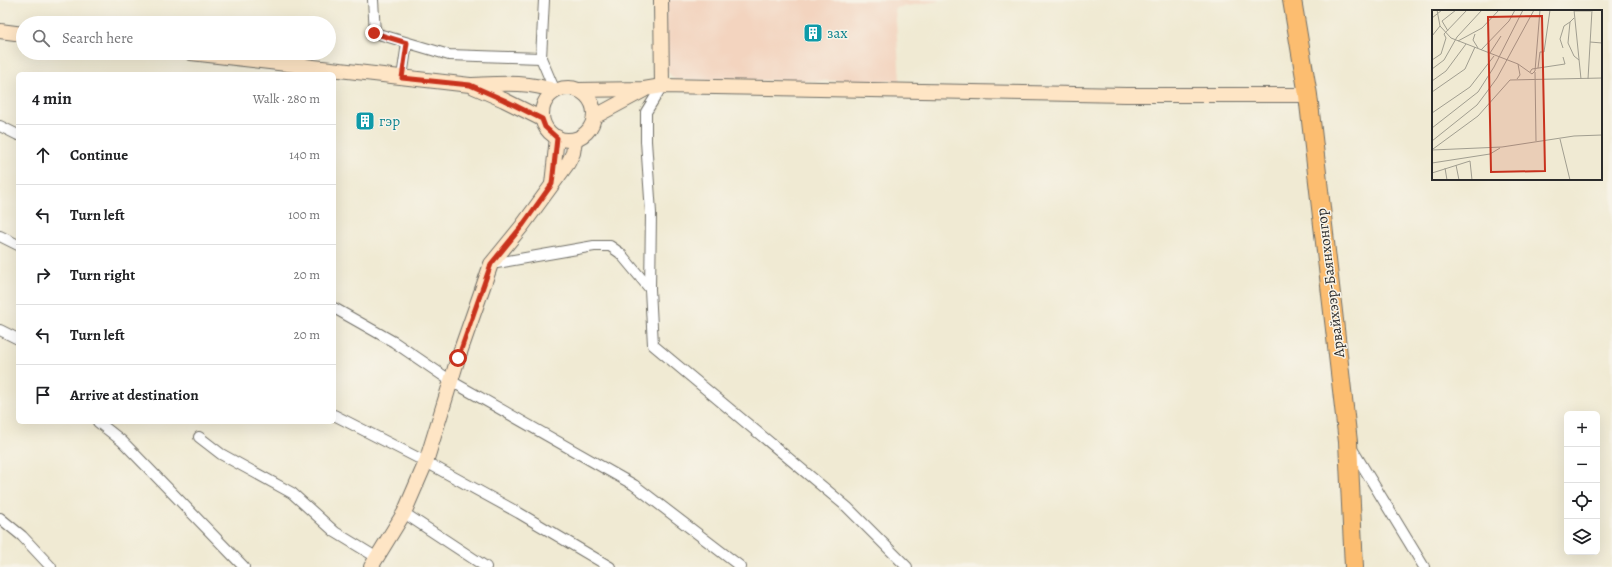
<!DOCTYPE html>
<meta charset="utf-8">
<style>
body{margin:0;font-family:Alegreya,serif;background:#f6f6f6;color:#202124}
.controls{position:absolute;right:12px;bottom:12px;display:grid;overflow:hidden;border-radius:6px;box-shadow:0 4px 16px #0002}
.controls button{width:36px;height:36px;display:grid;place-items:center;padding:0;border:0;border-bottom:1px solid #e0e0e0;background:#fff;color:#202124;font:20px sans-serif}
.stop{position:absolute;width:12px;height:12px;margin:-9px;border:3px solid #c8321e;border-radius:50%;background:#fff}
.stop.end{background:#c8321e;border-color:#fff;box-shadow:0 1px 4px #0008}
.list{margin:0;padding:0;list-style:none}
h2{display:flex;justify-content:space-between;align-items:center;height:52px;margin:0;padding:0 16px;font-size:17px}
h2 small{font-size:13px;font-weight:400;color:#757577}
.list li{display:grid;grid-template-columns:26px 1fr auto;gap:12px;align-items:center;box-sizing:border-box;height:60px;padding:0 16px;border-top:1px solid #e0e0e0}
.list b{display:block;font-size:15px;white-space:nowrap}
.list em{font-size:13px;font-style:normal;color:#757577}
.icon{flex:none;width:22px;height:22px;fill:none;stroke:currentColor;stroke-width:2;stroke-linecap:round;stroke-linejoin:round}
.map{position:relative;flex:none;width:1612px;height:567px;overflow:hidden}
.search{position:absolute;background:#fff;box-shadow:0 4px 16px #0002;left:16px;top:16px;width:320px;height:44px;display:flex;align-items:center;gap:10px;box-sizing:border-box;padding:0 14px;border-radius:22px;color:#757577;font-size:15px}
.panel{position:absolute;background:#fff;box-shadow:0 4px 16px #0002;left:16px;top:72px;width:320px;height:352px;border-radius:6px}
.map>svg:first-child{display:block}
.built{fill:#f3d4bf}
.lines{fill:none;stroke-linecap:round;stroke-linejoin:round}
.street-casing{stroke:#706e66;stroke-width:12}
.secondary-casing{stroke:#706e66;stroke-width:16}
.highway-casing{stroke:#706e66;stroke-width:20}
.street{stroke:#fff;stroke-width:10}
.secondary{stroke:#fee5c5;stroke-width:14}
.highway{stroke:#fcbd6f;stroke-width:18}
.route{stroke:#c8321e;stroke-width:5}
.labels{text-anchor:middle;stroke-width:3;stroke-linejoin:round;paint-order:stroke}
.culture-label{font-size:15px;fill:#0d838f;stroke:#f7f3e8;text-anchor:start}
.street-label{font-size:15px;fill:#2b2b2b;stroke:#f7f3e8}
.inset-road{fill:none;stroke:#a19e90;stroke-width:1}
.view{fill:#c8321e;fill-opacity:0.15;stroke:#c8321e;stroke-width:2}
.inset-edge{fill:none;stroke:#2b2b2b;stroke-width:2}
</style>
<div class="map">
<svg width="1612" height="567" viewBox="0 0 1612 567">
<rect width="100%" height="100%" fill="#f7f3e8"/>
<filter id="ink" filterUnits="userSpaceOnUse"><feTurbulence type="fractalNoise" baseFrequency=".025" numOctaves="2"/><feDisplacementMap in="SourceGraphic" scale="8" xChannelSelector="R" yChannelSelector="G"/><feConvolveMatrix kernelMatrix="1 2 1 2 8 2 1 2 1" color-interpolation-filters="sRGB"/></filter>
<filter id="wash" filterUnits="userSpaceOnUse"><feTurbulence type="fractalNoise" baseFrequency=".012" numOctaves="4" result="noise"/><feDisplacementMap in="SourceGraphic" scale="16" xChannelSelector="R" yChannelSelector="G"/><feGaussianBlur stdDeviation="0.9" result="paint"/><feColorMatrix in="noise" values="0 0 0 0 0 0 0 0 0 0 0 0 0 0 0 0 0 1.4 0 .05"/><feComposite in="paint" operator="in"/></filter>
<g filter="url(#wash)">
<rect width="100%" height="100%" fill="#f0ead3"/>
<path class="built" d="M665 0H938V1L895 8 900 81 676 80 666 70Z"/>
</g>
<g filter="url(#ink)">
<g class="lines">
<defs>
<g id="street">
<path d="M373 0 375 33 449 55 541 58"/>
<path d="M544 0 541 58 555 91"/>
<path d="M402 77 407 43"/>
<path d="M662 86 646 112V141L651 213 650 289 653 345 847 507 907 567"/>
<path d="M0 126 18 135"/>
<path d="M0 236 18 245"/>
<path d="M491 264 594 246H610L620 253 650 289"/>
<path d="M334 308 394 342 451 381 634 485 741 567"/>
<path d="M0 330 18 339"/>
<path d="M334 415 426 462 519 513 610 567"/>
<path d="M98 422 122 441 244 567"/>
<path d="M199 437 221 454 292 493 335 532 376 557"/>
<path d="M1351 447 1424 567"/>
<path d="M404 513 486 567"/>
<path d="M0 518 22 536 51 567"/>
</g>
<g id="secondary">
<path d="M661 0 662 86"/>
<path d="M0 31 23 34"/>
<path d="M191 53 470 85C499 84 527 81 555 91"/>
<path d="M474 87 504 100 542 119"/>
<circle cx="568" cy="114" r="26"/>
<path d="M578 90 644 89 662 86 1126 95H1308"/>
<path d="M594 117 644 90"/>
<path d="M552 184 557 137"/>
<path d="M371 567 404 513 426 462 458 358 491 264 522 226 568 163 573 153 575 140"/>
</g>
<path id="highway" d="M1292 0 1308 95 1348 442 1354 567"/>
</defs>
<use href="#street" class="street-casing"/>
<use href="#secondary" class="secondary-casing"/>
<use href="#highway" class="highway-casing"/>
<use href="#street" class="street"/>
<use href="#secondary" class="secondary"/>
<use href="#highway" class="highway"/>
</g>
</g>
<g class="lines" filter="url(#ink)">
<path class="route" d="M374 33 407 43 402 78 470 85 504 100 542 119 545 127 557 138 552 184 522 226 491 264 458 358"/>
</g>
<defs>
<symbol id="building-square" viewBox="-11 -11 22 22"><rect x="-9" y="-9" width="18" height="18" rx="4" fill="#0f9aa8" stroke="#f7f3e8"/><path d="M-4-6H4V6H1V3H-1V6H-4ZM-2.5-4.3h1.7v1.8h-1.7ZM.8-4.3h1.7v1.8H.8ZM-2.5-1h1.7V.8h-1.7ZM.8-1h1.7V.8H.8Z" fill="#fff"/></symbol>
</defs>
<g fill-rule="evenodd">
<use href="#building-square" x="802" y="22" width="22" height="22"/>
<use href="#building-square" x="354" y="110" width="22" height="22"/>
</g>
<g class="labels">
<g class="culture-label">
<text x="827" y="38">зах</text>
<text x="379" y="126">гэр</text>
</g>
<g class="street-label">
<text transform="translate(1330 283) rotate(-97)" y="5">Арвайхээр-Баянхонгор</text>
</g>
</g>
<g transform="translate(1432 10)">
<rect width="170" height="170" fill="#f0ead3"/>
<path class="inset-road" d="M5 0 8 16 19 28 86 54 100 64 103 61 108 0M142 0 149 69M142 1H159M0 8 10 0M142 8 138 12 136 33 142 46 147 50M16 21 10 11 24 0M43 24 41 30 46 38M0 26 8 16M26 31 50 18 67 0M158 32 170 33M131 38 128 29 132 16 138 12M49 40 77 11 83 0M58 43 69 26M0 50 9 44 14 28 12 24 35 0M106 58 108 42H112L118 0M0 59 12 50 25 27 50 0M98 62 100 59 133 54 131 47M103 62 104 131M85 69 88 65 86 54M156 69 160 0M0 71 14 61 34 34M0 82 33 59 43 37M0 103 38 77 62 46M0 118 46 82 62 57 91 0M128 129 138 170M0 131 45 95 54 83 65 68 102 0M1 139 46 106 78 70 170 68M0 140 70 137 142 126 170 125M38 151 40 170M0 153 58 144 68 138M24 155 27 170M13 158 15 170M0 163 38 151"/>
<path class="view" d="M110 6 113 161 59 162 56 7Z"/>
<rect width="170" height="170" class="inset-edge"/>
</g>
</svg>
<div class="controls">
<button>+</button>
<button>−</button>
<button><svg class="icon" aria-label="locate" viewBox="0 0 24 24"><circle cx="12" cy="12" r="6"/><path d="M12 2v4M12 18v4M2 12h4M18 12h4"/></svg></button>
<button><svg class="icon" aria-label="layers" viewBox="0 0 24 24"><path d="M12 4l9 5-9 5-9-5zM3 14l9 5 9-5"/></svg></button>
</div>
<div class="stop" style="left:458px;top:358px"></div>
<div class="stop end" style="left:374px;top:33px"></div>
<div class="search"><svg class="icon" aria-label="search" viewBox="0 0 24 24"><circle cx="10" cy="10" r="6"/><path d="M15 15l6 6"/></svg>Search here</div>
<section class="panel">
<h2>4 min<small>Walk · 280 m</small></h2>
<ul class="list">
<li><svg class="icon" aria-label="ahead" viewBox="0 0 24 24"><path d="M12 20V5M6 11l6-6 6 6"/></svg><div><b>Continue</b></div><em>140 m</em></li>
<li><svg class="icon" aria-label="left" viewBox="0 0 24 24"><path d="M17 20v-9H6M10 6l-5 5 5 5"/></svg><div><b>Turn left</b></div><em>100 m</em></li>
<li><svg class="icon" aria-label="right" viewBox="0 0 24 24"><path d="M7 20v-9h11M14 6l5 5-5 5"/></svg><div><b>Turn right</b></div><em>20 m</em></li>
<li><svg class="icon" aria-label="left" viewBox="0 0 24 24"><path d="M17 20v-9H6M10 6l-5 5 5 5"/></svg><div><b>Turn left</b></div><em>20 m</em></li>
<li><svg class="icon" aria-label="arrive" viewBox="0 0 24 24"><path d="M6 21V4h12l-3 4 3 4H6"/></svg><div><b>Arrive at destination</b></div></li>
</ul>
</section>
</div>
